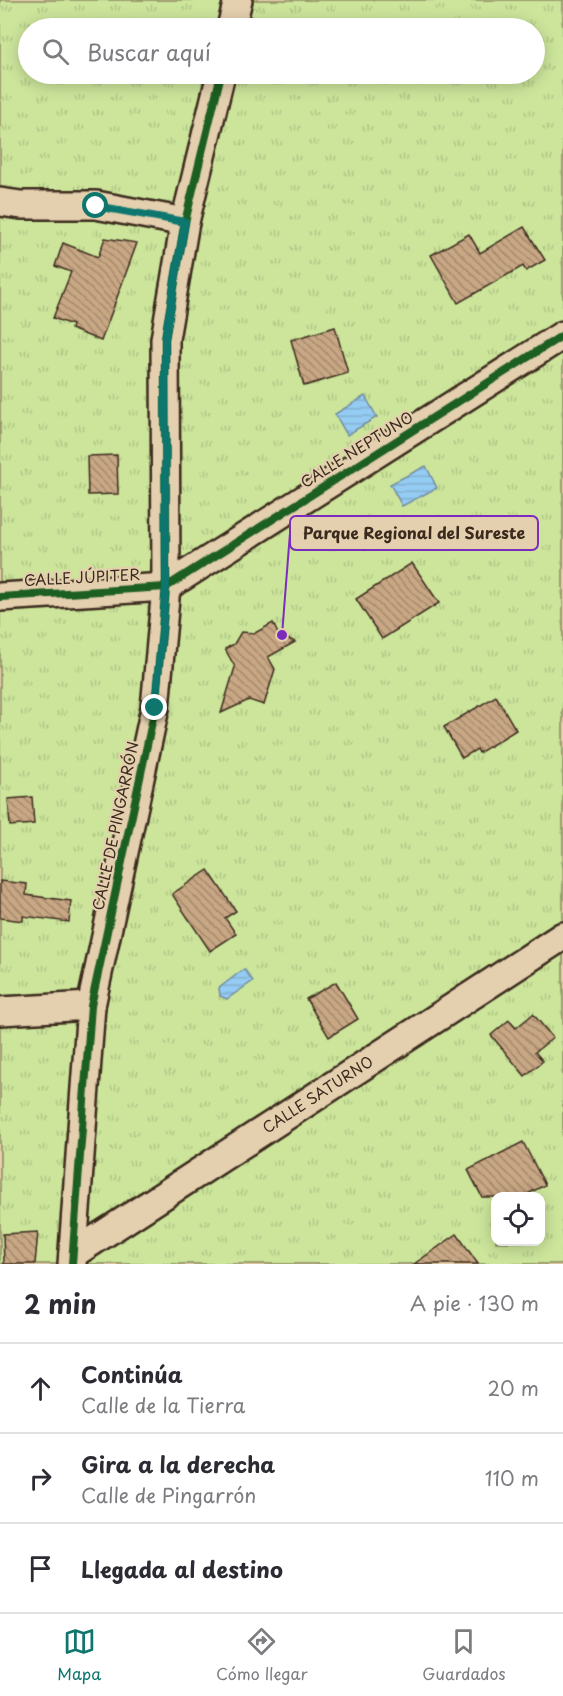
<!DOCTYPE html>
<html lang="es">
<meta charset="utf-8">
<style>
body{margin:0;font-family:"Playpen Sans",sans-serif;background:#f7f7f7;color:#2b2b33}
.controls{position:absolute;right:18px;bottom:18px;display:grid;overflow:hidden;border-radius:12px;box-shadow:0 3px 15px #0003}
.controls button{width:54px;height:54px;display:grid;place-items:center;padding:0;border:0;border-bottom:2px solid #e1e1e2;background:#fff;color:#2b2b33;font:30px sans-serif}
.stop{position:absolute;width:18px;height:18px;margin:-14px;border:4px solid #0f766e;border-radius:50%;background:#fff}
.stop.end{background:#0f766e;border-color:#fff;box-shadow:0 2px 6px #0008}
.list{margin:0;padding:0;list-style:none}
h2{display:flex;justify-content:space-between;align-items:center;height:78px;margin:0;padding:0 24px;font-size:26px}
h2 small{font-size:20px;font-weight:400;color:#7c7c81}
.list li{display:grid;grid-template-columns:39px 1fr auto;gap:18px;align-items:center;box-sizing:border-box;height:90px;padding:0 24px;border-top:2px solid #e1e1e2}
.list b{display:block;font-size:22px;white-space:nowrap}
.list p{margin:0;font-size:20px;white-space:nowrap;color:#7c7c81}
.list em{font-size:20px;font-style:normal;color:#7c7c81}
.icon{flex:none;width:33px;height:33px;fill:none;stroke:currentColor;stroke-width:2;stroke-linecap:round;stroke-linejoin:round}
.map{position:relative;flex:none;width:563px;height:1264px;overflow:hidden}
.search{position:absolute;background:#fff;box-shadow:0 3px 15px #0003;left:18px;right:18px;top:18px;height:66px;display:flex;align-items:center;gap:15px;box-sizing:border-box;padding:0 21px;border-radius:33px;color:#7c7c81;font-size:22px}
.sheet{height:348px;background:#fff}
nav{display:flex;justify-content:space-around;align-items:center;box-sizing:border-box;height:84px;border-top:2px solid #e1e1e2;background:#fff;font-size:16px;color:#7c7c81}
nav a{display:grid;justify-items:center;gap:3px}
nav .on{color:#0f766e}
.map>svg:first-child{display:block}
.park{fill:url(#park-tufts);stroke:#84885c;stroke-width:1.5;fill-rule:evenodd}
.water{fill:url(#water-rules);stroke:#718b9e;stroke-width:1.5}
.building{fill:url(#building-back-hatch);stroke:#3b2a1e;stroke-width:1.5}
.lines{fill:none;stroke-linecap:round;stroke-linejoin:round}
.street-casing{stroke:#3b2a1e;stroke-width:32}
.street{stroke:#e4cfae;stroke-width:27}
.cycleway-casing{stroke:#e4cfae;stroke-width:11}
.cycleway{stroke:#1b5e20;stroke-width:8}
.route{stroke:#0f766e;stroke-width:8}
.labels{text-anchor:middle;stroke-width:4.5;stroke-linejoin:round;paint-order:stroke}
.street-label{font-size:15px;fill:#3b2a1e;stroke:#e4cfae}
.leader{fill:none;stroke:#7b2cbf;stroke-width:2}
.callout-dot{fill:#7b2cbf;stroke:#e4cfae;stroke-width:2}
.callout{fill:#e4cfae;stroke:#7b2cbf;stroke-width:2}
.callout-label{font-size:16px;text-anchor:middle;font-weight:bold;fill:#3b2a1e}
</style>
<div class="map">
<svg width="563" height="1264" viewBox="0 0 563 1264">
<defs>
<pattern id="park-tufts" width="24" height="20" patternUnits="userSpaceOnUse" patternTransform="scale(1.5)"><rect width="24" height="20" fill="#cce59b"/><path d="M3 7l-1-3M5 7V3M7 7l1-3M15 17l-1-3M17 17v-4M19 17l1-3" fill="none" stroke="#b0c585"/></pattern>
<pattern id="water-rules" width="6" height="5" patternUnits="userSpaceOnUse" patternTransform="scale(1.5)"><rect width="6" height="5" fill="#95ccf3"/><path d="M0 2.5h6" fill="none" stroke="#81afd0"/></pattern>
<pattern id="building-back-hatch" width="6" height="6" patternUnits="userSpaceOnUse" patternTransform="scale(1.5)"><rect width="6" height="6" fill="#c8a784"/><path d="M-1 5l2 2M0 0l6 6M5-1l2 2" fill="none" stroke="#a4886b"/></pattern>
</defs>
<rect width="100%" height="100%" fill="#e9cfab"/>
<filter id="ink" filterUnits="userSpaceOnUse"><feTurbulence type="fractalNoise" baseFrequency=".0167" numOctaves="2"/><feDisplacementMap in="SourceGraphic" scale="12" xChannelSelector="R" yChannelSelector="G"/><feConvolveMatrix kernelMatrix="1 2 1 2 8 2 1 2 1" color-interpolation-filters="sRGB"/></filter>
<g filter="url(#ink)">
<path class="park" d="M0 0H563V1264H0ZM28 28H534V74H28ZM496 1196H540V1242H496Z"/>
<g class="water">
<path d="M365 396 377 417 347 435 335 414Z"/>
<path d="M426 466 437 488 402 506 390 484Z"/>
<path d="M244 969 253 981 227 999 220 996 219 988Z"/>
</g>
<g class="building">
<path d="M524 227 545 260 526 271 523 266 458 303 431 255 469 234 480 253Z"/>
<path d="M105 238 137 243 101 341 71 329 72 325 53 318 71 272 55 266 63 243 98 257Z"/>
<path d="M335 327 348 373 304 386 291 340Z"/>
<path d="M117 455 118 494 88 495 87 456Z"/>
<path d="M412 563 439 603 382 639 356 599Z"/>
<path d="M273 623 278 634 295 642 268 657 275 669 264 705 249 700 221 713 235 667 225 649 234 644 241 632 255 633Z"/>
<path d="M496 696 516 730 479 753 477 749 462 758 444 727Z"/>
<path d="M32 797 34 824 10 826 8 799Z"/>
<path d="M208 870 236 911 225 918 236 934 210 951 172 894Z"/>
<path d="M0 881 27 884 26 895 71 901 69 922 23 916V921L0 918Z"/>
<path d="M336 982 358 1019 329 1037 306 999Z"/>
<path d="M533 1014 553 1038 535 1052 543 1061 525 1076 491 1035 509 1020 516 1028Z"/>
<path d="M523 1142 545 1185 522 1197H482L468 1170Z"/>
<path d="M38 1232 35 1264H4L3 1234Z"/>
<path d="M457 1234 478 1264H414Z"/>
</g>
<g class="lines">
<defs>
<g id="street">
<path d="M231 28 238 0"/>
<path d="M0 202 21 205H96L185 222"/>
<path d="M0 597 166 587 563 335"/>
<path d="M0 1011 91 1006"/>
<path d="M73 1254 563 936"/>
<path d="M72 1264 91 1006 155 708 166 587 165 339 185 222 221 74"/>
</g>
</defs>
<use href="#street" class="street-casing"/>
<use href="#street" class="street"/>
<defs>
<g id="cycleway">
<path d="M0 597 166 587 563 335"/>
<path d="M72 1264 91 1006 155 708 166 587 165 339 185 222 221 74"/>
</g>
</defs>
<use href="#cycleway" class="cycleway-casing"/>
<use href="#cycleway" class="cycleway"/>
</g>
</g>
<g class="lines" filter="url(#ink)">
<path class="route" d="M96 206 185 222 165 339 166 587 155 708"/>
</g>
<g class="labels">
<g class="street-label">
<text transform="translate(357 450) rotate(-32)" y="5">CALLE NEPTUNO</text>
<text transform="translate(82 578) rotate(-3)" y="5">CALLE JÚPITER</text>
<text transform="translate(116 826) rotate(-78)" y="5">CALLE DE PINGARRÓN</text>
<text transform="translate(318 1095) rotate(-33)" y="5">CALLE SATURNO</text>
</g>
</g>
<path class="leader" d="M282 635L290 533"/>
<circle class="callout-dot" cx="282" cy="635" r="6"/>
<rect class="callout" x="290" y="516" width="248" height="34" rx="6"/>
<g class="callout-label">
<text x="414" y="539">Parque Regional del Sureste</text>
</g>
</svg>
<div class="controls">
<button><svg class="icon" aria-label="locate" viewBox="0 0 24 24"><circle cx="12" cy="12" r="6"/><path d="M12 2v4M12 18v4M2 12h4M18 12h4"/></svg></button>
</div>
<div class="stop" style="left:96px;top:206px"></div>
<div class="stop end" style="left:155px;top:708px"></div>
<div class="search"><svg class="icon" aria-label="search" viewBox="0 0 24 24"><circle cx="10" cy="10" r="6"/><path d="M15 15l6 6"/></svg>Buscar aquí</div>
</div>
<section class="sheet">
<h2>2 min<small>A pie · 130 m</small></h2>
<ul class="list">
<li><svg class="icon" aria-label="ahead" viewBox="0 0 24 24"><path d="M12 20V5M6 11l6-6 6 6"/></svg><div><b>Continúa</b><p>Calle de la Tierra</p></div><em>20 m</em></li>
<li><svg class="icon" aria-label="right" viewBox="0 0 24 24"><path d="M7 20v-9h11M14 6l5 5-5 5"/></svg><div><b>Gira a la derecha</b><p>Calle de Pingarrón</p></div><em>110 m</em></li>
<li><svg class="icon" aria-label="arrive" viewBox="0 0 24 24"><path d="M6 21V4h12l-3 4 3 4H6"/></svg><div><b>Llegada al destino</b></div></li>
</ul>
</section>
<nav>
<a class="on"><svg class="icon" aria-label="map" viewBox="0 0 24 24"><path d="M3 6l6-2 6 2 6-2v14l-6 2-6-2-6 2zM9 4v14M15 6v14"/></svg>Mapa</a>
<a><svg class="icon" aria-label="directions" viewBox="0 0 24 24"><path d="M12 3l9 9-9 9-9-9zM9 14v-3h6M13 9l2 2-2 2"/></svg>Cómo llegar</a>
<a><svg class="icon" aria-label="saved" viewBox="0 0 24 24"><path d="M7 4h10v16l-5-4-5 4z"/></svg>Guardados</a>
</nav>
